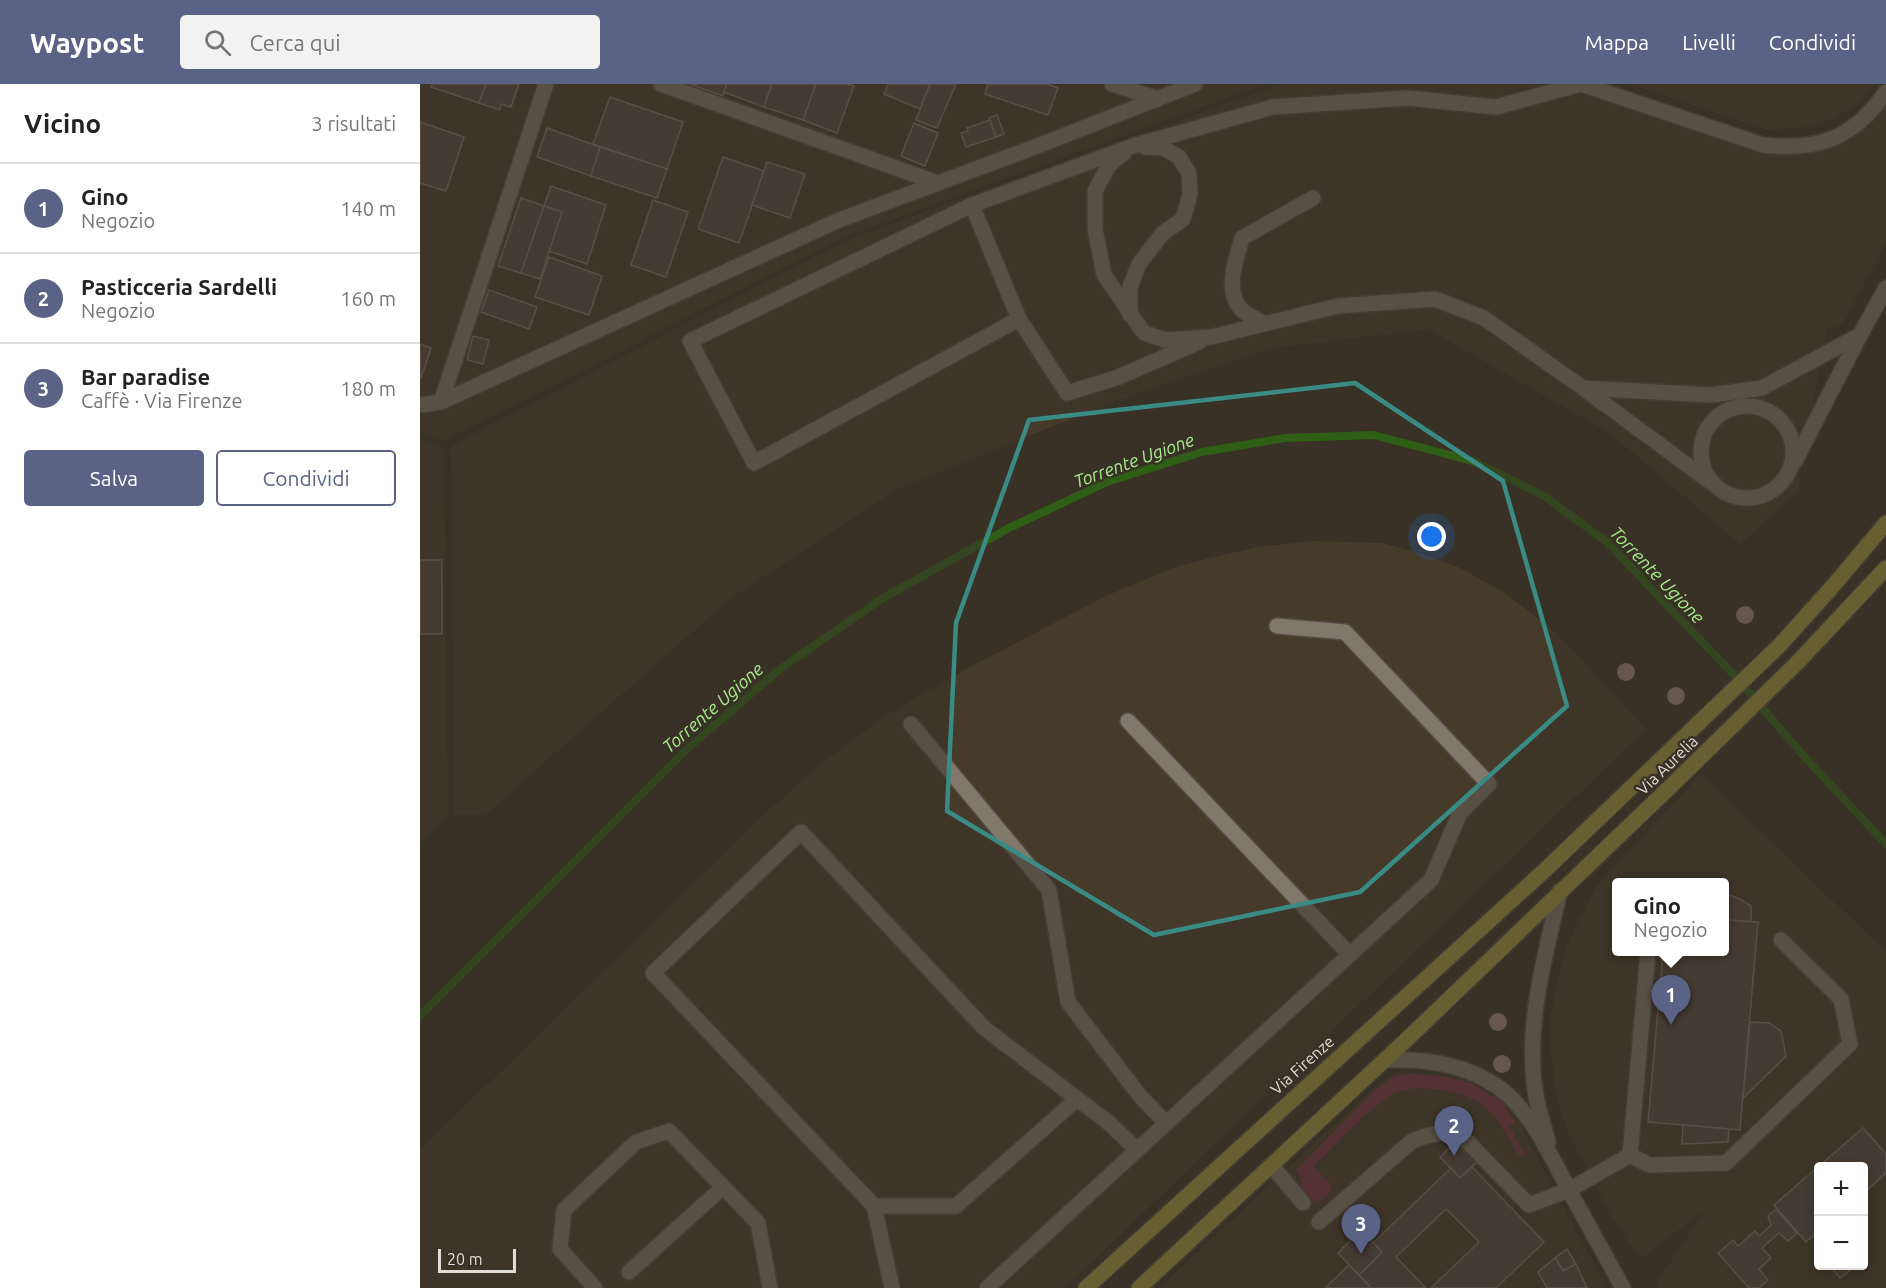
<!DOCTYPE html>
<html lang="it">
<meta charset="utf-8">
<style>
body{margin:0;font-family:Ubuntu,sans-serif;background:#f2f2f2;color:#222}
.controls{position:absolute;right:18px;bottom:18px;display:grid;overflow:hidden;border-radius:6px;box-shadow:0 3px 15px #0003}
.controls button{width:54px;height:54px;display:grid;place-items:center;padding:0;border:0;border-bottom:2px solid #e0e0e0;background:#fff;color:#222;font:30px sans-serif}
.scale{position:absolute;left:18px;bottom:15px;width:78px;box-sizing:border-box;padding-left:6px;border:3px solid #e3ddd7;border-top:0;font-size:16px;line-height:21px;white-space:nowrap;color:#e3ddd7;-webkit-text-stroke:4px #393126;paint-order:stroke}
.you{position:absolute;left:1012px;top:453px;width:21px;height:21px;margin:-15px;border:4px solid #fff;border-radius:50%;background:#1a73e8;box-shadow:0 0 0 9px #1a73e833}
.badge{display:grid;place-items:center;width:39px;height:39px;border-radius:50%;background:#5a6385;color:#fff;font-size:20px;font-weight:700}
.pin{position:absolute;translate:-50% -50px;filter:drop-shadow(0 2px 3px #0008)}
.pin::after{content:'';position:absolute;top:32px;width:21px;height:18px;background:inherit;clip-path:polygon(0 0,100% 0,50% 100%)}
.popup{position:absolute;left:1192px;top:794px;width:117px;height:78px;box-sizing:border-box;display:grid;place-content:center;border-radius:6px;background:#fff;filter:drop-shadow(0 2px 4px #0005);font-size:20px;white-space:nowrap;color:#767676}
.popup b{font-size:22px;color:#222}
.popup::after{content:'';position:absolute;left:50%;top:100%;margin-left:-12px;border:12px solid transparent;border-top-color:#fff}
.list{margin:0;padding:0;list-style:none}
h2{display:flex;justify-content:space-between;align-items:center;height:78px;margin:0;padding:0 24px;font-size:26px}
h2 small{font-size:20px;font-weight:400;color:#767676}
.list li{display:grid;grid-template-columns:39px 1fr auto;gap:18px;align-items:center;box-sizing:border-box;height:90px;padding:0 24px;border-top:2px solid #e0e0e0}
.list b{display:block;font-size:22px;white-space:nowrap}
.list p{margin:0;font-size:20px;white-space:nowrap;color:#767676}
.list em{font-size:20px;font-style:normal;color:#767676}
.actions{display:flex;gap:12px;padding:18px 24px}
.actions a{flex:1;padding:14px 0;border:2px solid #5a6385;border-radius:6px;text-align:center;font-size:21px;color:#5a6385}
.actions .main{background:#5a6385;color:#fff}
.icon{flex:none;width:33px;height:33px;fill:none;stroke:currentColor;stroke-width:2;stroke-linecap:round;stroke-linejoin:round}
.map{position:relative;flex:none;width:1466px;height:1204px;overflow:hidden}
header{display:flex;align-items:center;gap:36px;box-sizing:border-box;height:84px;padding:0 30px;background:#5a6385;color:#fff}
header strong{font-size:28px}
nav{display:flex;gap:33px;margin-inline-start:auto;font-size:21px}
.search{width:420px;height:54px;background:#f2f2f2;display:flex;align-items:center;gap:15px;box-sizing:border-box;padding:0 21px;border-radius:6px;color:#767676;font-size:22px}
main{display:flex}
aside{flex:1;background:#fff}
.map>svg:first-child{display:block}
.built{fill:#463a2b;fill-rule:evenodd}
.green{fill:#773242}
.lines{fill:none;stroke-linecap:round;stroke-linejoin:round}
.stream{stroke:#2f5f17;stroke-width:8}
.building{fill:#554742;stroke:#82726c;stroke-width:1.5}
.minor-casing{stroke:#534c43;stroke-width:18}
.major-casing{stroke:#534c43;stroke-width:18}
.minor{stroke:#81776b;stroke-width:15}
.major{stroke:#a19742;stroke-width:15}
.tree{fill:#a18281}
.marked{fill:none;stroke:#398b83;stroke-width:4.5;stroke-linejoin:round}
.labels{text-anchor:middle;stroke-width:5;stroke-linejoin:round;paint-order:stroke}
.street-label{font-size:16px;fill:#e3ddd7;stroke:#393126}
.water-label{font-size:18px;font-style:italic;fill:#a6eb8b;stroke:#393126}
</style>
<header>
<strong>Waypost</strong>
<div class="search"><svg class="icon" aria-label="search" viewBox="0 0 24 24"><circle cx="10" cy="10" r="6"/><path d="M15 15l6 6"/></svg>Cerca qui</div>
<nav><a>Mappa</a><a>Livelli</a><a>Condividi</a></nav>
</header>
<main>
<aside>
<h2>Vicino<small>3 risultati</small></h2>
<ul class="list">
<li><span class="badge">1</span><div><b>Gino</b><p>Negozio</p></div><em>140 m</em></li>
<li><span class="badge">2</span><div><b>Pasticceria Sardelli</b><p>Negozio</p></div><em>160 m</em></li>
<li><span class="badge">3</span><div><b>Bar paradise</b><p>Caffè · Via Firenze</p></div><em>180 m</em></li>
</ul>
<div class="actions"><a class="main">Salva</a><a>Condividi</a></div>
</aside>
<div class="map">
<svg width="1466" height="1204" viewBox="0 0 1466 1204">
<rect width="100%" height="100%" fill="#393126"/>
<g class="built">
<path d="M0 0H845L425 153 24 357 0 349Z"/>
<path d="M862 0H1188L1324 48 1360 56H1376L1415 44 1432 34 1450 18 1460 0H1466V160L1423 239 1406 246 1378 408 1320 460 1191 350 1008 245 853 264 701 315 479 404 310 515 67 729 34 731 31 364 35 360 426 156Z"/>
<path d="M1211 0H1453L1440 19 1413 35 1386 43 1349 46Z"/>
<path d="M0 356 24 364 28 731 0 759Z"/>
<path d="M894 457 962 459 1003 470 1038 483 1085 509 1137 549 1226 645 645 1204H0V1066L350 725 403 678 468 630 546 585 686 512 758 482 798 472 839 463Z"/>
<path d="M1281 690 1466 868V1204H1238L1236 1199 1286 1125 1220 1175 1191 1132 1149 1052 1136 1010 1131 969V930L1144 869 1157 839 1177 802ZM1197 798H1305V868H1197ZM1398 1082H1444V1182H1398Z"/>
<path d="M987 987 1027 991 1050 997 1082 1017 1096 1034 1187 1204H739L955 1003 973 990Z"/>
</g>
<path class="green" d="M987 989 1027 993 1050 999 1081 1017 1095 1039 1089 1042 1105 1071 1098 1070C1077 1034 1070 1015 1026 1007 1012 1004 995 1002 981 1007 956 1015 914 1062 894 1082L912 1103 910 1110 897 1118 881 1109V1093L876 1086 958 1004 973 993Z"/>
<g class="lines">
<path class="stream" d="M0 932 267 665 360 585 463 514 589 444 687 398 782 368 865 354 954 351 1056 378 1124 412 1187 458 1314 591 1382 670 1466 760"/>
</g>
<g class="building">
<path d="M12 0H66L59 19 11 3Z"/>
<path d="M66 0H99L91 23 81 20 80 26 59 19Z"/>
<path d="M270 0H307L303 12Z"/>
<path d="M307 0H352L344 23 304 8Z"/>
<path d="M352 0H396L383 36 344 23Z"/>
<path d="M396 0H427L434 2 417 49 383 36Z"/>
<path d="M468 0H510L500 25 464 10Z"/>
<path d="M510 0H536L517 44 496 36Z"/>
<path d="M568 0H627L638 4 628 31 565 10Z"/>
<path d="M190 13 263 38 247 85 173 60Z"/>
<path d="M577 31 584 50 576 53 569 34Z"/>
<path d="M570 36 576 53 546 63 541 49 548 47 547 44Z"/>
<path d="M0 38 44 53 26 107 0 99Z"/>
<path d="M494 39 518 49 505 82 481 72Z"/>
<path d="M127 44 180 63 171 92 117 73Z"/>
<path d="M180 63 247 85 237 114 171 92Z"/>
<path d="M303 73 344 87 319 159 278 145Z"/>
<path d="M347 78 385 90 370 134 332 121Z"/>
<path d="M131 102 186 121 167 180 129 167 142 128 124 122Z"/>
<path d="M101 114 124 122 101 189 78 182Z"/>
<path d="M233 116 268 128 246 193 211 181Z"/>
<path d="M124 122 142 128 120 195 101 189Z"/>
<path d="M129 173 182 192 169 231 115 213Z"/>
<path d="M69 206 117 223 109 245 61 228Z"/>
<path d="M53 252 69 256 63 280 47 276Z"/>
<path d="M0 260 11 264 1 294 0 293Z"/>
<rect x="0" y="476" width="22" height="74"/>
<path d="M1289 796 1306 797V810L1318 814 1331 822V838L1305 836V798H1288Z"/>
<path d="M1305 836 1338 838 1320 1046 1228 1038 1243 868H1305Z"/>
<path d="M1330 938 1349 939 1361 947 1366 972 1323 1014Z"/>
<path d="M1263 1041 1309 1045 1308 1058 1262 1060Z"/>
<path d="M1443 1044 1466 1070V1089L1444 1109V1082H1398V1148L1386 1158 1354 1121Z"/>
<path d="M1041 1053 1061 1074 1040 1094 1020 1073Z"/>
<path d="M1052 1083 1124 1158 1076 1204H1011L1059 1158 1026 1125 976 1173 1006 1204H951L939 1191 962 1168 953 1159 1031 1084 1040 1094Z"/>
<path d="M1356 1125 1377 1149 1368 1157 1359 1149 1342 1164 1351 1174 1339 1185 1348 1196 1339 1204H1329L1298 1169 1313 1156 1318 1162 1335 1147 1339 1152 1351 1141 1348 1132Z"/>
<path d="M941 1146 962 1168 939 1191 918 1169Z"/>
<path d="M1147 1165 1156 1180 1143 1187 1135 1174Z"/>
<path d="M1135 1174 1143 1187 1156 1180 1167 1204H1127L1118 1188Z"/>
<path d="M929 1181 951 1204H905Z"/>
<path d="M1410 1182H1436L1420 1194Z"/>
</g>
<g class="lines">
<defs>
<g id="minor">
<path d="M241 0 518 99"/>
<path d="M692 0 738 15"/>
<path d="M704 69 689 81 675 107V145L684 191 724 249 746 256 791 253 918 222 1015 215 1064 234 1163 304 1291 311 1342 304 1440 251 1466 204"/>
<path d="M552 121 599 235 334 379 270 257 552 121 713 62 853 23 987 14 1076 23 1161 0 1343 61C1399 67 1433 55 1466 8"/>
<path d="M710 231V203L719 180 743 149 763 135 770 110 769 89 759 73 743 64 725 63"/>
<path d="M599 235 647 309 696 294 779 258"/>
<path d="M843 239C837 235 828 232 823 227 803 209 816 176 822 154L893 114"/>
<path d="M1163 304 1289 397"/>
<path d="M21 318 126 0"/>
<path d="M0 321 21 318 419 136 620 61 775 0"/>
<circle cx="1327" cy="368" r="46"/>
<path d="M1375 377 1440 251"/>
<path d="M708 637 930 871"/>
<path d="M491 640 629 806 648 918 720 1012 746 1039"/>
<path d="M965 976C1004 974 1045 980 1078 1003 1110 1025 1132 1074 1150 1108 1168 1140 1185 1172 1203 1204"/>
<path d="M657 1015 536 1122H454L233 889 381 748 564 944 689 1039 717 1066"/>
<path d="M1128 1058C1125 1046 1121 1034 1118 1022 1102 953 1124 875 1140 807"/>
<path d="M1210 1071 1229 1081 1306 1079 1430 960 1421 915 1361 856"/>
<path d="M852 1082 883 1119"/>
<path d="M454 1122 472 1204"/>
<path d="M899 1138 992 1057C1008 1050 1021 1048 1039 1049L1109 1121 1149 1106 1210 1071 1228 868"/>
<path d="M209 1188 303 1103"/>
<path d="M175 1204 140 1165 144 1126 216 1058 249 1047 338 1139 350 1204"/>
<path d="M567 1204 1011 796 1040 729 1069 700 925 548 857 542"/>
</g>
<g id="major">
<path d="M666 1204 1124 787 1359 562 1413 502 1466 439"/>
<path d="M719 1204 982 960 1252 701 1377 579 1466 484"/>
</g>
</defs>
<use href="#minor" class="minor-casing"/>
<use href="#major" class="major-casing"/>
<use href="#minor" class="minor"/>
<use href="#major" class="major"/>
</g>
<g class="tree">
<circle cx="1325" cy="531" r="9"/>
<circle cx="1206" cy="588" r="9"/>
<circle cx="1256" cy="612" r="9"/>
<circle cx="1078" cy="938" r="9"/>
<circle cx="1082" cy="980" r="9"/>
</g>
<path d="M0 0H1466V1204H0ZM935 299 1083 397 1147 622 940 808 734 851 527 727 536 539 609 336Z" fill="#393126" fill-opacity=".55" fill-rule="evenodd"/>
<path class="marked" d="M935 299 1083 397 1147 622 940 808 734 851 527 727 536 539 609 336Z"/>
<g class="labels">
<g class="street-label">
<text transform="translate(1247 681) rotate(-44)" y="6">Via Aurelia</text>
<text transform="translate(882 981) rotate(-42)" y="6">Via Firenze</text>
</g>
<g class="water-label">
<text transform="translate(714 377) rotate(-20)" y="6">Torrente Ugione</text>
<text transform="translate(1237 491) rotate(46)" y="6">Torrente Ugione</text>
<text transform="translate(293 624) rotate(-41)" y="6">Torrente Ugione</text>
</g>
</g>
</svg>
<div class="controls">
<button>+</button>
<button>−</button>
</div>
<div class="scale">20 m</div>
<div class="you"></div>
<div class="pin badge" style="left:1251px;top:941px">1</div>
<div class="popup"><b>Gino</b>Negozio</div>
<div class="pin badge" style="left:1034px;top:1072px">2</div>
<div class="pin badge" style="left:941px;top:1170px">3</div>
</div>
</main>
